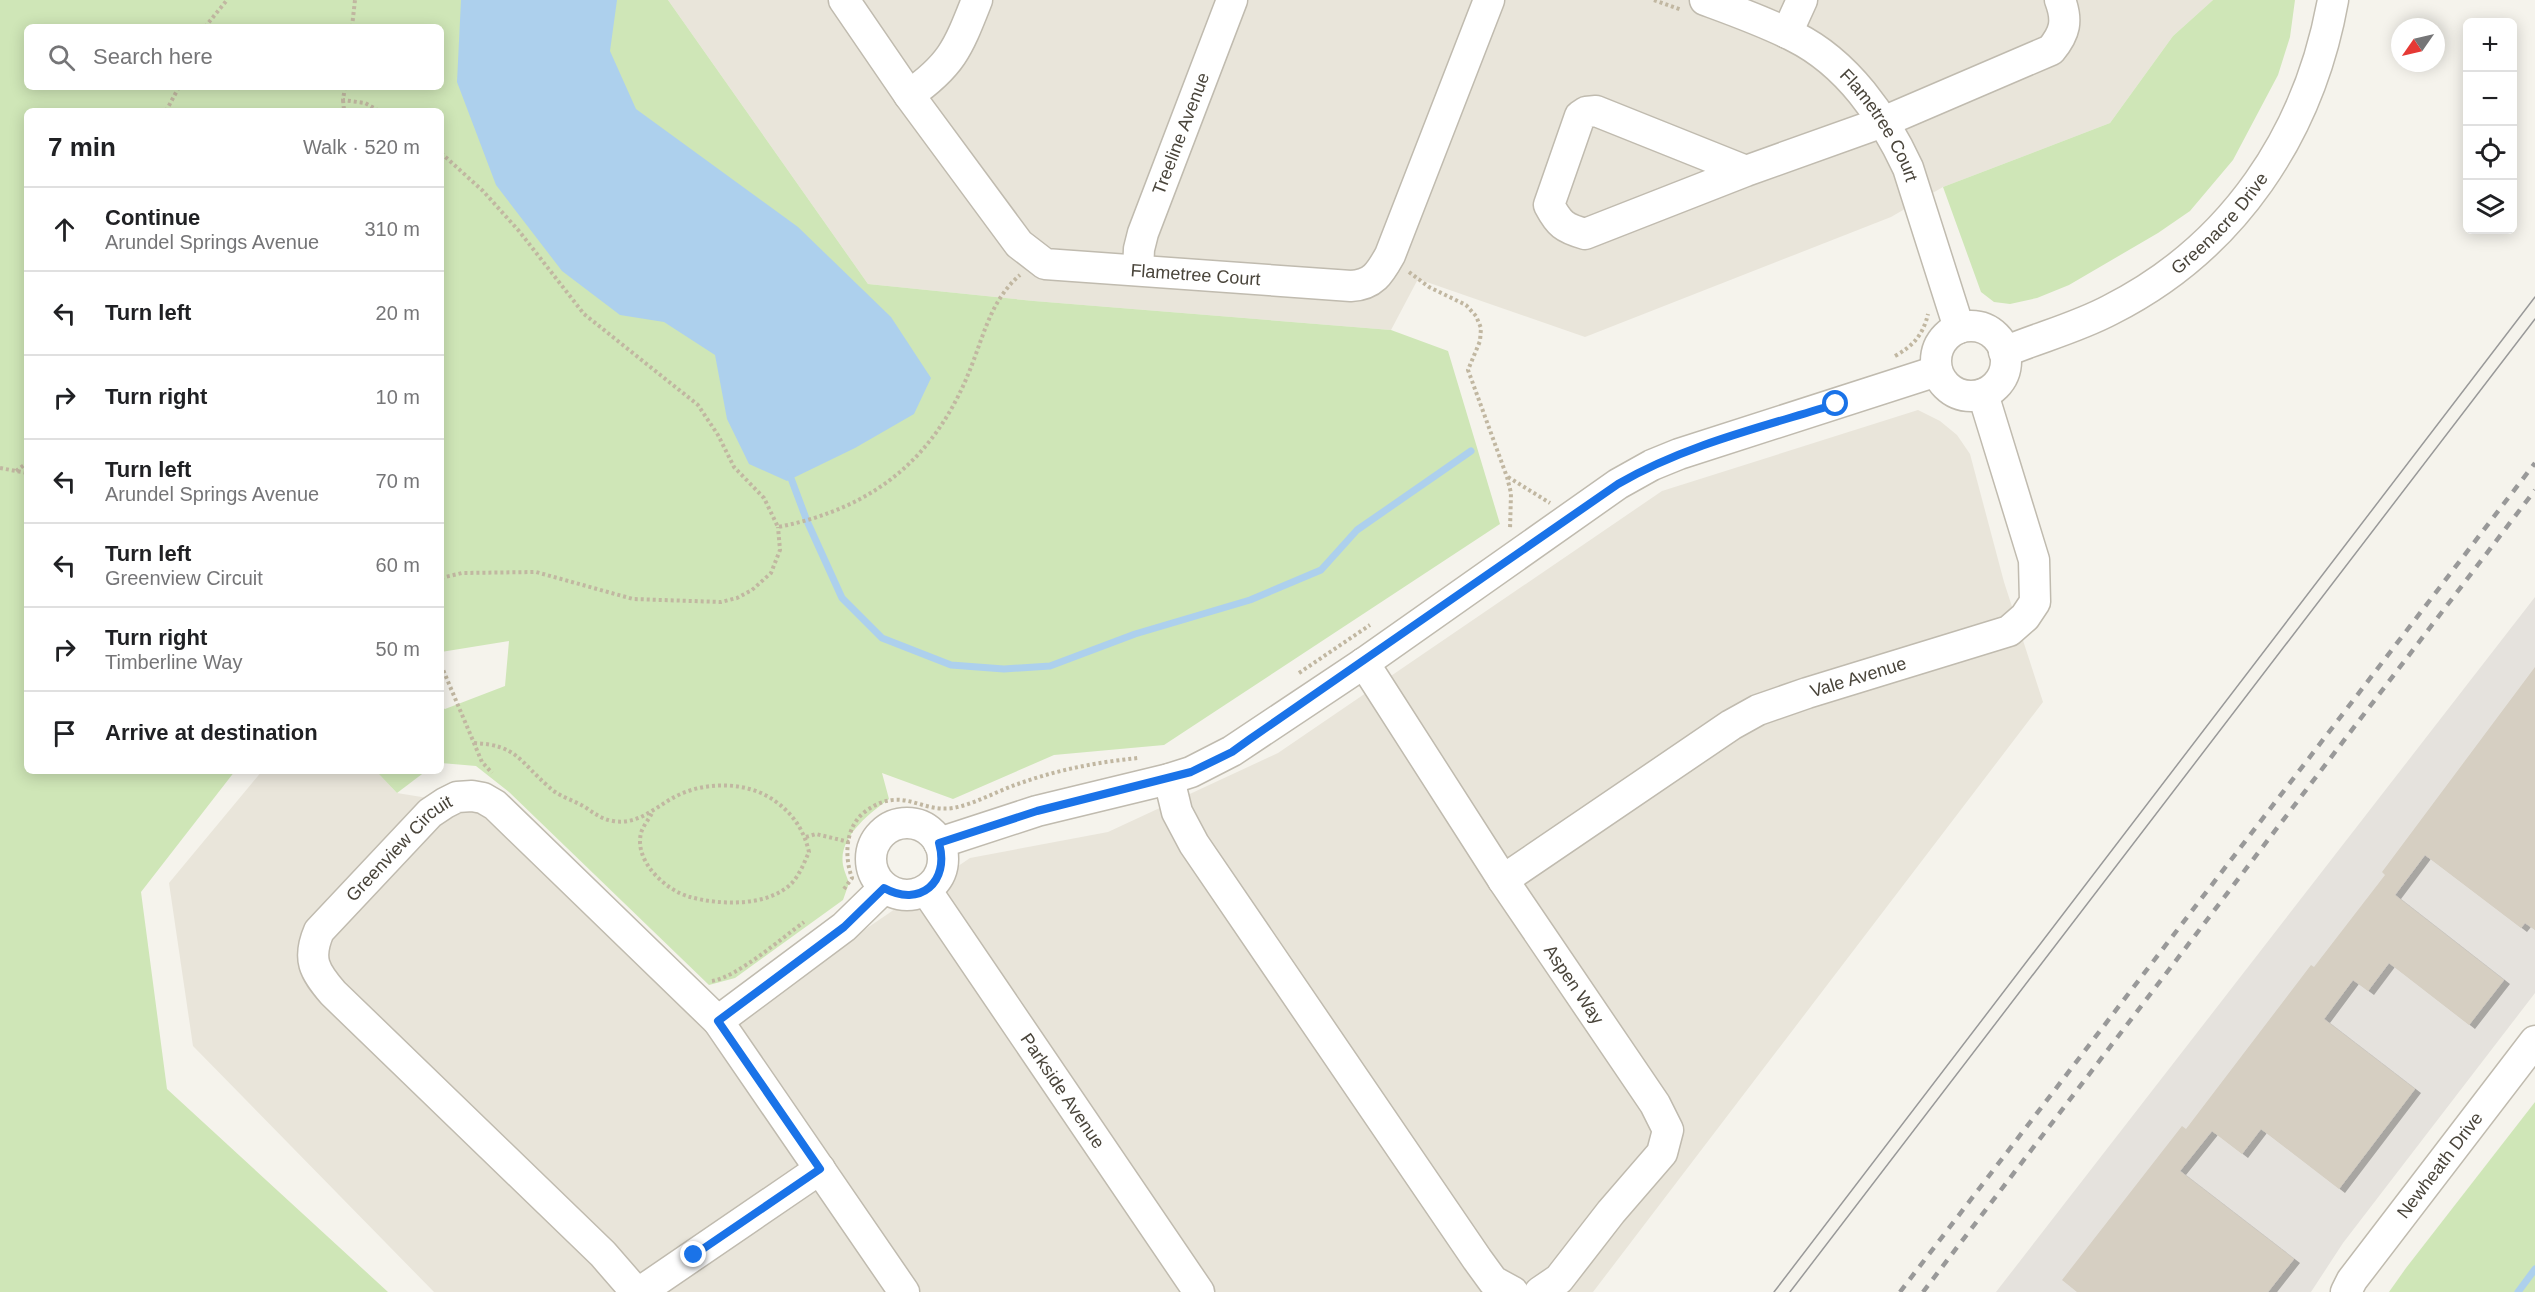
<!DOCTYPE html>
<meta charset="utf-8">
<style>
body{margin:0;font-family:Helvetica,sans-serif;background:#f2f2f2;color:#202124}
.controls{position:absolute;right:18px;top:18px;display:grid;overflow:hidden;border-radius:9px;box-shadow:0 3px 15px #0003}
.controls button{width:54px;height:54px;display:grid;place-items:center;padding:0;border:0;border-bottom:2px solid #e0e0e0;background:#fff;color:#202124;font:30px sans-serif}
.compass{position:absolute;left:2391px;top:18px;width:54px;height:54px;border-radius:50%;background:#fff;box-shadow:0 3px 15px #0003;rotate:236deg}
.stop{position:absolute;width:18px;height:18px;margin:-14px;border:4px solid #1a73e8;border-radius:50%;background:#fff}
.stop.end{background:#1a73e8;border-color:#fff;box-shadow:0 2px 6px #0008}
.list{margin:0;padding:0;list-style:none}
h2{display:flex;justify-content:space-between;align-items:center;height:78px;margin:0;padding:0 24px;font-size:26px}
h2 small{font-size:20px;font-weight:400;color:#757577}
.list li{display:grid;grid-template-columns:39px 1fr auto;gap:18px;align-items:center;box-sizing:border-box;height:84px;padding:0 24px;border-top:2px solid #e0e0e0}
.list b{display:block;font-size:22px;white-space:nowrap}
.list p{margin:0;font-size:20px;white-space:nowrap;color:#757577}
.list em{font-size:20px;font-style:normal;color:#757577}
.icon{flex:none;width:33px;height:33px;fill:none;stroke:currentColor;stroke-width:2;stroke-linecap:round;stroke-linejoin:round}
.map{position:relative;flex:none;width:2535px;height:1292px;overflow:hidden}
.search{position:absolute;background:#fff;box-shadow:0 3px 15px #0003;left:24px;top:24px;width:420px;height:66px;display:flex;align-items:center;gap:15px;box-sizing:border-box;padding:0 21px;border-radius:9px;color:#757577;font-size:22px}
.panel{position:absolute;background:#fff;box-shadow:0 3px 15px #0003;left:24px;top:108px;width:420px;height:666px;border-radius:9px}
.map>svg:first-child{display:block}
.residential{fill:#e9e5da}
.industrial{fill:#e5e2dd}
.green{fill:#cfe6b7;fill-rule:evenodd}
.water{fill:#add0ed}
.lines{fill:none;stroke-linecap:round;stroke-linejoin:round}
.stream{stroke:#add0ed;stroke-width:7}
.building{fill:#d6cfc2;filter:url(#shadow)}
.minor-casing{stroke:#c0bbaf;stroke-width:33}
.path{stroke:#c1b7a1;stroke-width:4;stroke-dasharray:3 3;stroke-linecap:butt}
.minor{stroke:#fff;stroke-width:30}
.tram{stroke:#999;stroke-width:1.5}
.rail{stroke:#999;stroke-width:4.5;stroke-dasharray:8 8;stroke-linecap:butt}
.route{stroke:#1a73e8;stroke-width:8}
.labels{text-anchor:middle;stroke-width:6;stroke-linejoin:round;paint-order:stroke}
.street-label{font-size:18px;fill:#49443a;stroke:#fff}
</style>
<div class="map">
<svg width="2535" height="1292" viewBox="0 0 2535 1292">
<defs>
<filter id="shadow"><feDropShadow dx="6" dy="4" stdDeviation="0" flood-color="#0004"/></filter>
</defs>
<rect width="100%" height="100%" fill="#f5f3ec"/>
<g class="residential">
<path d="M668 0H2213L2173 36 2110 123 1943 187 1891 217 1585 337 1418 279 1391 330 1034 301 868 284Z"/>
<path d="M1918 410 1940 421 1957 435 1970 454 2004 582 2043 702 1593 1292H434L193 1046 169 883 262 771H376L397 793 471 805 697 1018H735L970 858 1108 832 1278 753 1662 491Z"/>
</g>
<path class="industrial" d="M2535 597V993L2343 1243 2311 1292H1996Z"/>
<g class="green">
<path d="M0 0H668L868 284 1034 301 1391 330 1448 351 1500 524 1164 745 1054 755 953 799 882 773 889 799C870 813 838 837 843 865 844 871 847 877 849 883L843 900 735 978 709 985 509 792 476 766 441 763V707L445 709 505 686 509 641 441 652V111H27V771H235L141 892 167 1089 388 1292H0ZM27 27H441V87H27Z"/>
<path d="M2213 0H2295L2290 37 2278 75 2233 160 2190 211 2158 233 2069 285 2037 298 2010 304 1994 302 1981 292 1943 187 2110 123 2173 36Z"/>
<path d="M376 771H426L397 793Z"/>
<path d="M2535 1102V1292H2389L2406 1268Z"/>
</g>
<path class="water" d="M461 0H617L610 51 636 109 798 227 891 317 931 378 914 414 855 448 787 481 749 464 727 419 715 355 664 322 620 315 562 271 496 185 457 82Z"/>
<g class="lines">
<g class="stream">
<path d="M789 473 807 521 842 598 882 638 951 665 1004 669 1050 666 1135 634 1250 600 1321 570 1357 530 1471 451"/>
<path d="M2518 1292 2535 1269"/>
</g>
</g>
<path class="building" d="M2535 667V930L2525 923 2521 928 2425 855 2395 895 2504 980 2469 1025 2389 963 2368 991 2353 980 2324 1019 2415 1089 2339 1189 2261 1129 2242 1154 2212 1131 2180 1171 2294 1259 2268 1292H2077L2062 1280 2182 1126 2186 1129 2311 965 2314 967 2385 875 2382 872Z"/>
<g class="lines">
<defs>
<g id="minor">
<path id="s1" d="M844 0 909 95 1019 244 1045 264 1351 286C1373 285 1380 273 1390 255L1489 0"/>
<path id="s2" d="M1705 0C1735 11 1766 22 1795 37 1847 63 1884 116 1908 168L1959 328"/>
<path d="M1787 33 1802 0"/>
<path d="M909 95C952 65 958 48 977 0"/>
<path d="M1746 171 1596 111 1586 112 1580 116 1549 205C1559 224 1564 228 1585 234L1746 171 1883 122 2051 50C2065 33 2068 21 2060 0"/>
<path id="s3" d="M1138 270 1139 249 1143 233 1232 0"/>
<circle cx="1971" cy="361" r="35"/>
<path id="s4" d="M2004 352C2040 337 2076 328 2110 310 2233 248 2309 134 2333 0"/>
<path id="s5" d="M1364 663 1503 880 1655 1104 1668 1130 1662 1153 1611 1212 1559 1279 1540 1292"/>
<path d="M1169 779 1177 812 1194 844 1477 1259 1493 1281 1513 1292"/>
<circle cx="907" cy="859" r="36"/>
<path d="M939 843 1037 811 1169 779 1191 772 1232 751 1364 663 1618 484 1652 465 1679 454 1937 371"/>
<path id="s6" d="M1503 880 1731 725 1758 710 1807 693 2009 631 2025 617 2035 602 2034 560 1983 394"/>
<path id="s7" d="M926 890 1199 1292"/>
<path d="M718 1021 844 927 884 888"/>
<path id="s8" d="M636 1292 603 1254 333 993C314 971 307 959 319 931L430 813 445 803 457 797 472 796 483 798 495 805 718 1021 904 1292"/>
<path d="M640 1292 820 1169"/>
<path id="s9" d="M2346 1292 2352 1280 2535 1041"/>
</g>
</defs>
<use href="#minor" class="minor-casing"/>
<g class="path">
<path d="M1654 0 1682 10"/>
<path d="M205 27 227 0"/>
<path d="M352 27 355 0"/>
<path d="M345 87 343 100 365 103 379 111"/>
<path d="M166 111 179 87"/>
<path d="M339 111 344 110 343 100"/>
<path d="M441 153 483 191 519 231 584 314 698 405 718 435 734 467 764 498 778 527C876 508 938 456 973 362 985 330 993 298 1020 275"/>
<path d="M1409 272 1429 287 1466 305 1476 316 1481 328 1480 341 1468 370 1507 477 1511 493 1510 530"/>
<path d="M1895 356C1913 346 1923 335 1928 314"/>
<path d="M0 468 27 473"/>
<path d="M16 471 27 463"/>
<path d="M1508 477 1550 503"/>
<path d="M441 578 462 573 536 572 633 599 721 602 737 598 752 590 771 573 780 550 778 527"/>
<path d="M441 665 482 762 492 773"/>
<path d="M1299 673 1370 625"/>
<path d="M474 743C517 745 519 761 549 787 558 796 573 800 585 807 594 813 601 819 613 821 636 825 652 810 671 799 701 781 746 780 775 801 793 814 804 830 809 852 804 863 799 876 791 884 767 907 719 905 690 897 665 890 634 861 641 833 643 826 649 819 652 813"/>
<path d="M806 837 816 834 849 842"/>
<path d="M844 889 852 878C844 856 845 826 866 811 902 785 920 813 953 808 975 804 997 791 1018 784 1056 770 1098 762 1138 758"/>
<path d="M712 981C737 977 782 938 804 922"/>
</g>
<use href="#minor" class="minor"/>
<g class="tram">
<path d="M1774 1292 2535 297"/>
<path d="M1790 1292 2535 319"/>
</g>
<g class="rail">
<path d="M1900 1292 2535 463"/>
<path d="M1923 1292 2535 490"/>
</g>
</g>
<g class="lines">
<path class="route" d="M694 1255 820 1169 718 1021 844 927 884 888C920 908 950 882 939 843L1037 811 1191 772 1232 752 1250 739 1618 484C1685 445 1762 427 1836 404"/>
</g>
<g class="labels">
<g class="street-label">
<text dy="6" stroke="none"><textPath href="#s2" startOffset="222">Flametree Court</textPath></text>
<text dy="6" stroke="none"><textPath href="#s3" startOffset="144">Treeline Avenue</textPath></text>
<text dy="6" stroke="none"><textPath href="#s4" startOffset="255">Greenacre Drive</textPath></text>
<text dy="6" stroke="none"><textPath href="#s1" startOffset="484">Flametree Court</textPath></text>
<text dy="6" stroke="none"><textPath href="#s6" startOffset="412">Vale Avenue</textPath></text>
<text dy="6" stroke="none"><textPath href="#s8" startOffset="610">Greenview Circuit</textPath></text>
<text dy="6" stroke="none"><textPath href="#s5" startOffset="384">Aspen Way</textPath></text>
<text dy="6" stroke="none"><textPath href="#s7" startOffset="243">Parkside Avenue</textPath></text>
<text dy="6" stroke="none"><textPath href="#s9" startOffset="158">Newheath Drive</textPath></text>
</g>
</g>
</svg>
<div class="controls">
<button>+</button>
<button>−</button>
<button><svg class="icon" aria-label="locate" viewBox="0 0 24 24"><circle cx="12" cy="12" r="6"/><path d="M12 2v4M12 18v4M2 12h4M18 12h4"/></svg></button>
<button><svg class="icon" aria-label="layers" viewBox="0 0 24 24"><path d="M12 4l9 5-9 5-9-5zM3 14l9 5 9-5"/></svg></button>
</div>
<svg class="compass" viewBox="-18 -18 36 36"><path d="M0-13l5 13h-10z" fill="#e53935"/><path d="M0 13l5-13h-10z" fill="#757577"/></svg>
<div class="stop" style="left:1836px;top:404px"></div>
<div class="stop end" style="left:694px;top:1255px"></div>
<div class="search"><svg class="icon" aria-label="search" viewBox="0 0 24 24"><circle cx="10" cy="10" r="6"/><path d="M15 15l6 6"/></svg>Search here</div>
<section class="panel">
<h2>7 min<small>Walk · 520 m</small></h2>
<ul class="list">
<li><svg class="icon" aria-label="ahead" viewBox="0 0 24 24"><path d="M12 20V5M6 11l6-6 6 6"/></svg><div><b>Continue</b><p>Arundel Springs Avenue</p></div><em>310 m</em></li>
<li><svg class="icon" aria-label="left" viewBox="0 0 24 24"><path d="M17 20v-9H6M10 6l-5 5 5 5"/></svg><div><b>Turn left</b></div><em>20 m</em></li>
<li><svg class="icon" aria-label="right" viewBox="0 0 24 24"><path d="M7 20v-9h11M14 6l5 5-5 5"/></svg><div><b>Turn right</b></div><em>10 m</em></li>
<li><svg class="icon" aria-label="left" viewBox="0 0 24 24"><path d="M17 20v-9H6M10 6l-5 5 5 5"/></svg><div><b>Turn left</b><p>Arundel Springs Avenue</p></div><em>70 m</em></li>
<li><svg class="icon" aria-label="left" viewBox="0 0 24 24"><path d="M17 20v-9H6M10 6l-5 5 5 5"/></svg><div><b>Turn left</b><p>Greenview Circuit</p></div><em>60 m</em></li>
<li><svg class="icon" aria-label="right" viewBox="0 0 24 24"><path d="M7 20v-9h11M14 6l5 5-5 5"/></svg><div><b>Turn right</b><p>Timberline Way</p></div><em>50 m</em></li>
<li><svg class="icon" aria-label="arrive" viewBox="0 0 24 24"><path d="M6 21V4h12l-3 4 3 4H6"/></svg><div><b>Arrive at destination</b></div></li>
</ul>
</section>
</div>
